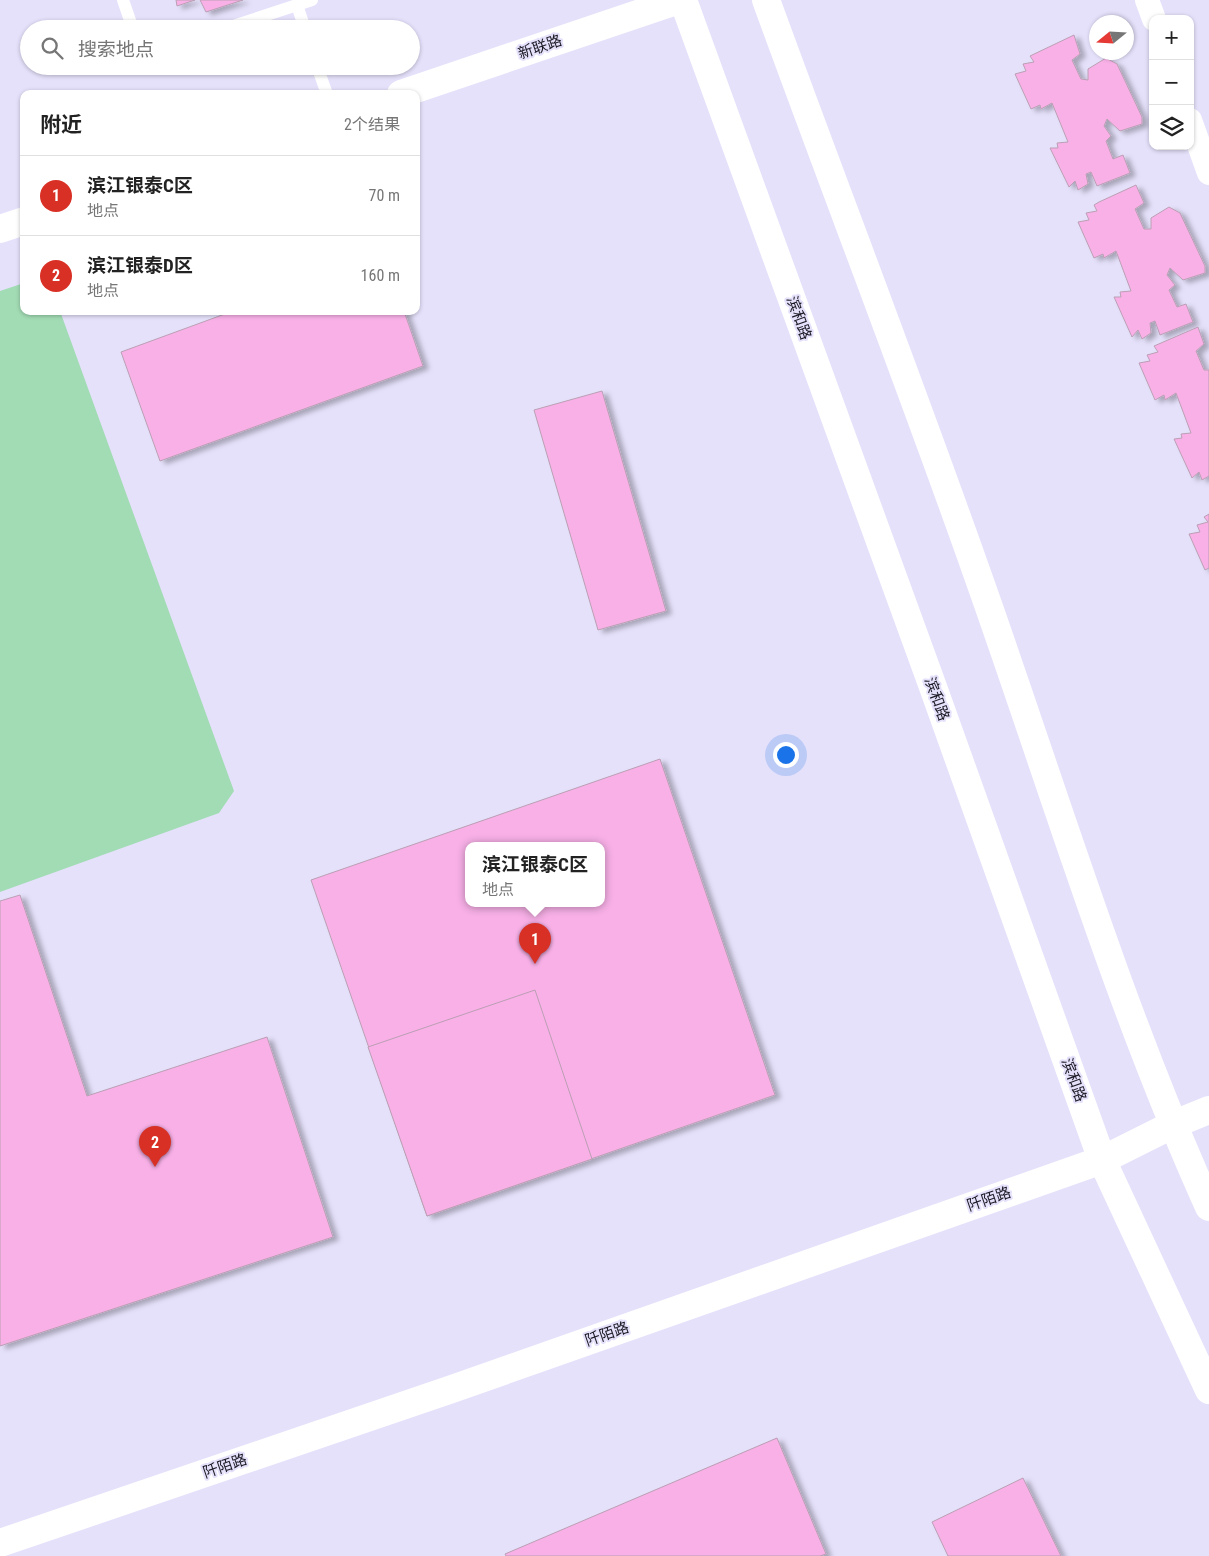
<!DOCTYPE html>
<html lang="zh">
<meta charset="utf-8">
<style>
body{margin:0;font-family:"Roboto Condensed","Noto Sans SC",sans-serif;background:#f6f6f6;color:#222}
.controls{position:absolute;right:15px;top:15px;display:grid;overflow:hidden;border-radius:10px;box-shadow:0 1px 4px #0004}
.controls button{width:45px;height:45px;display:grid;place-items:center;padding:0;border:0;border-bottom:1px solid #e0e0e0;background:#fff;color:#222;font:25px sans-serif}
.compass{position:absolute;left:1089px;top:15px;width:45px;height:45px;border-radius:50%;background:#fff;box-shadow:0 1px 4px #0004;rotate:252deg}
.you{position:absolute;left:785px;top:754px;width:18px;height:18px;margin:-12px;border:4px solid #fff;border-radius:50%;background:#1a73e8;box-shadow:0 0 0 8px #1a73e833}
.badge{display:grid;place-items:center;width:32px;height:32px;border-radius:50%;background:#d93025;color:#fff;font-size:16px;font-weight:700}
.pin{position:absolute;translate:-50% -41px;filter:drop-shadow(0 1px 2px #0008)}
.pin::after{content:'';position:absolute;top:26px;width:18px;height:15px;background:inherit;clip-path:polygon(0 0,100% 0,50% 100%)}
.popup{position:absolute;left:465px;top:842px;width:140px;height:65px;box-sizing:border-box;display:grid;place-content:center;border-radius:10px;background:#fff;filter:drop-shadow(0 1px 4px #0005);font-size:16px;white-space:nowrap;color:#767676}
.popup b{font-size:19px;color:#222}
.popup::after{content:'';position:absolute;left:50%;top:100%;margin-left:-10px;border:10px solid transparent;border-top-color:#fff}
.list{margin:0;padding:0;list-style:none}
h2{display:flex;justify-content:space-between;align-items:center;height:65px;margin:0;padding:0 20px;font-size:21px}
h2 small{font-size:16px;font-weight:400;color:#767676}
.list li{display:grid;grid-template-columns:32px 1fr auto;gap:15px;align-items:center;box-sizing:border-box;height:80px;padding:0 20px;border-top:1px solid #e0e0e0}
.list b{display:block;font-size:19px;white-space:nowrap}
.list p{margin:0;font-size:16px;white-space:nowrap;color:#767676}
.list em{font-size:16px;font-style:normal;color:#767676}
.icon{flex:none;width:28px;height:28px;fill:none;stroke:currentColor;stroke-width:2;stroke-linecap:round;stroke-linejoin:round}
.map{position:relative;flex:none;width:1209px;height:1556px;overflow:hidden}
.search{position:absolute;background:#fff;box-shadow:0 1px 4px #0004;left:20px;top:20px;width:400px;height:55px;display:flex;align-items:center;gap:12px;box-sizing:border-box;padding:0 18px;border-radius:28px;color:#767676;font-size:19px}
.panel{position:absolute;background:#fff;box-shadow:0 1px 4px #0004;left:20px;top:90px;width:400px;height:225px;border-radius:10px}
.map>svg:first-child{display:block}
.green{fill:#a2dcb4}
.building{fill:#f8b0e7;stroke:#bb9fb4;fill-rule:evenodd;filter:url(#shadow)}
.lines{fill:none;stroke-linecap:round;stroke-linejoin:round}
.lane{stroke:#fff;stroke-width:12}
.street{stroke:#fff;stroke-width:24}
.secondary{stroke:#fff;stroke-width:28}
.labels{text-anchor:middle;stroke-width:4;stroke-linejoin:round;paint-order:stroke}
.street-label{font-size:15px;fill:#1a1823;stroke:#e5e1fb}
</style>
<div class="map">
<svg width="1209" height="1556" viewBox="0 0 1209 1556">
<defs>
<filter id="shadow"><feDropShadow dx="5.5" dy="3" stdDeviation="2.5" flood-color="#0004"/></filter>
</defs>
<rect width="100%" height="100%" fill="#e5e1fb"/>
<path class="green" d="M24 283V311H60L234 791 219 813 0 892V291Z"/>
<g class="building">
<path d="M176 0H195L177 6Z"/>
<path d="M200 0H243L206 12Z"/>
<path d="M1074 35 1080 54 1072 60 1081 79 1088 80V69L1106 58 1117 64 1142 117V124L1120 131 1107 119 1104 126 1111 136 1106 141 1113 159 1123 155 1130 173 1097 186 1091 172 1086 174 1088 184 1078 190 1075 181 1069 187 1050 148H1058L1057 143 1068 142 1052 103 1041 109 1040 105 1031 109 1015 74 1026 71 1023 64 1034 62 1030 56Z"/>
<path d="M1136 185 1144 203 1135 209 1144 229H1151V218L1169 207 1180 213 1205 266V273L1183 280 1170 268 1167 275 1175 285 1169 290 1177 307 1186 304 1193 322 1160 335 1155 321 1150 323 1151 333 1142 339 1138 330 1132 337 1114 297H1121L1120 292 1131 291 1116 251 1104 258 1103 254 1094 258 1078 222 1089 220 1086 213 1097 211 1094 205 1099 202Z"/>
<path d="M233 311H404L423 366 160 461 121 352Z"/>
<path d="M1198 327 1204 344 1196 351 1204 370H1209V476L1202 480 1199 472 1192 478 1174 439 1182 438 1181 434 1191 433 1176 393 1165 400 1164 395 1155 400 1139 363 1150 361 1147 355 1158 352 1154 346Z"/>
<path d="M602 391 666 611 598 630 534 410Z"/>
<path d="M1209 514V568L1205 570 1189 534 1200 532 1197 525 1208 522 1204 517Z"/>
<path d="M660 759 775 1095 427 1216 311 880ZM469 845H601V903H469Z"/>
<path d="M20 895 87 1096 267 1037 333 1237 0 1346V901Z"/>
<path d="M535 990 592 1159 427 1216 368 1047Z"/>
<path d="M777 1438 826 1554 820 1556H506L505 1554Z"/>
<path d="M1023 1478 1061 1556H948L932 1522Z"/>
</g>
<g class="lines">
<g class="lane">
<path d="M123 0 133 29"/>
<path d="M297 5 305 29"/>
<path d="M224 29 312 0"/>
<path d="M317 66 327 94"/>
</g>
<g class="street">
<path d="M1147 0 1154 19"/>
<path d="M1190 120 1209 173"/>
</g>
<g class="secondary">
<path d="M683 0 933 687 1102 1160 1209 1390"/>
<path d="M766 0C836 192 910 383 978 576 1053 787 1117 1003 1209 1207"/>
<path d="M401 94 679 0"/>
<path d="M0 229 24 221"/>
<path d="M0 1543 452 1389 1102 1160 1172 1125 1209 1110"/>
</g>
</g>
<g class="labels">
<g class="street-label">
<text transform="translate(540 47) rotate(-19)" y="5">新联路</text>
<text transform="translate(799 318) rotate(70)" y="5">滨和路</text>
<text transform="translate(937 699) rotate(70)" y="5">滨和路</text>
<text transform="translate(1074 1080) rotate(70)" y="5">滨和路</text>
<text transform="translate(989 1199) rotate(-19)" y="5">阡陌路</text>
<text transform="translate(607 1334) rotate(-19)" y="5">阡陌路</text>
<text transform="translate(225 1466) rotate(-19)" y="5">阡陌路</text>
</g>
</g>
</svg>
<div class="controls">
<button>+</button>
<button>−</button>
<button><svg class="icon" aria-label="layers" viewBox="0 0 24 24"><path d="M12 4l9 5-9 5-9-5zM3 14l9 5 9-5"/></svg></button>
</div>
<svg class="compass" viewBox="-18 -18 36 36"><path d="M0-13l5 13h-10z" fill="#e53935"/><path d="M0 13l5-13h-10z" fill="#767676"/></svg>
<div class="you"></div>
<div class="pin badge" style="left:535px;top:964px">1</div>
<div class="popup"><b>滨江银泰C区</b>地点</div>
<div class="pin badge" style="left:155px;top:1167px">2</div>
<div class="search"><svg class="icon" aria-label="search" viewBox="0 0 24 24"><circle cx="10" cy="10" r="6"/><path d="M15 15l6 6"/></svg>搜索地点</div>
<section class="panel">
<h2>附近<small>2个结果</small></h2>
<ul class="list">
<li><span class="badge">1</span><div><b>滨江银泰C区</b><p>地点</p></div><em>70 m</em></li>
<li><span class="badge">2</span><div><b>滨江银泰D区</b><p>地点</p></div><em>160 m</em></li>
</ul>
</section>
</div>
